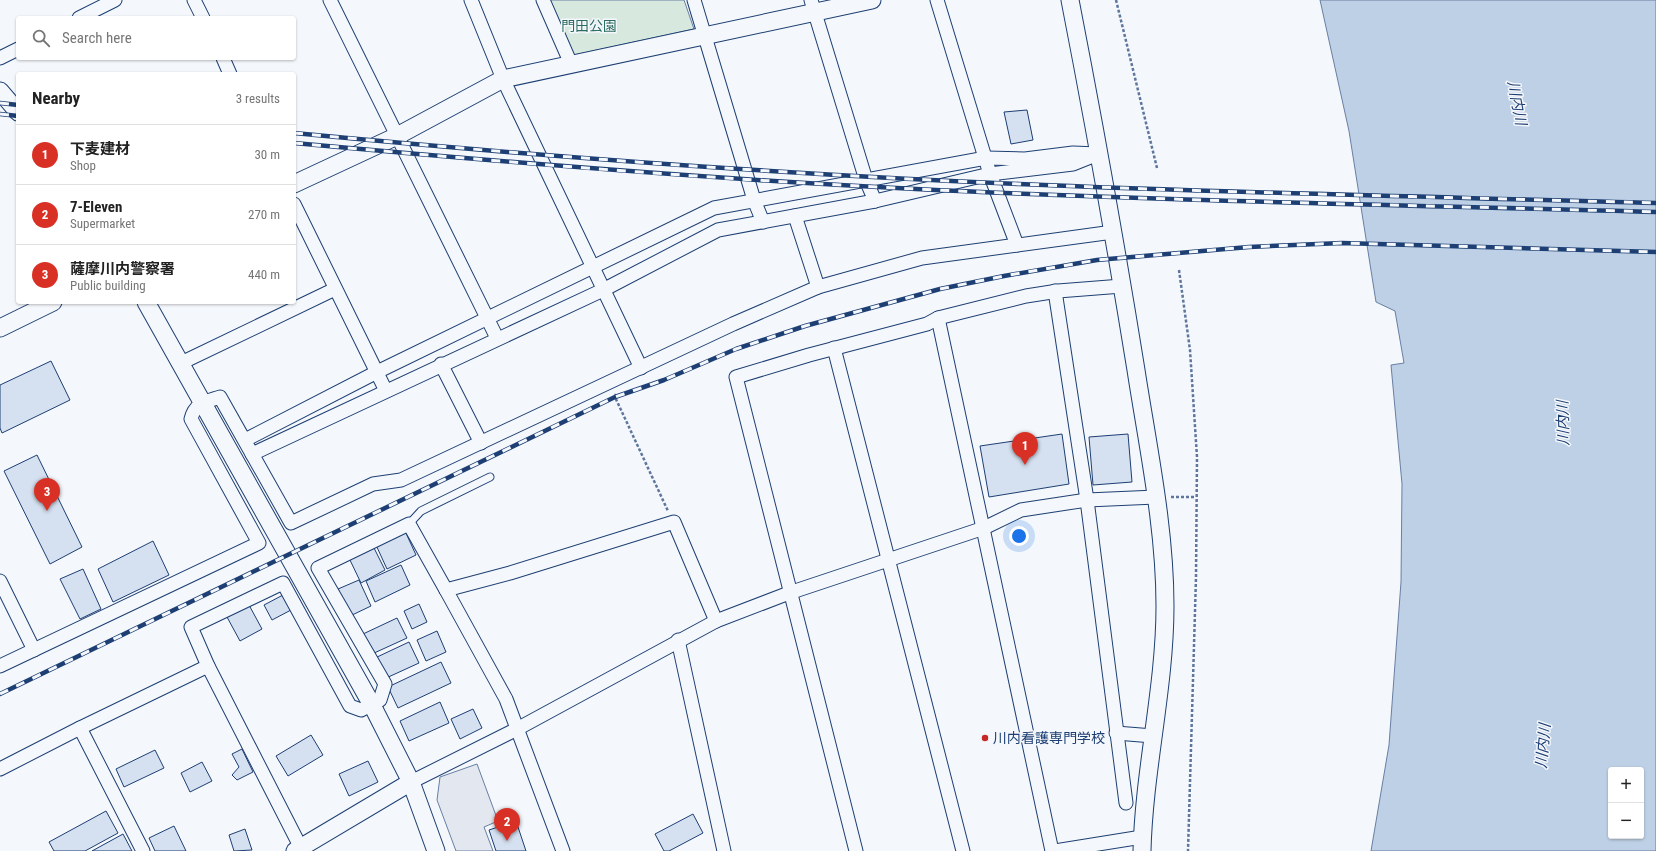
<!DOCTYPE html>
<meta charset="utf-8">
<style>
body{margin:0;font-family:"Roboto Condensed","Noto Sans JP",sans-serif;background:#f2f2f2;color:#222}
.controls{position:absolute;right:12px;bottom:12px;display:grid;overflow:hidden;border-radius:4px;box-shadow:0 1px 3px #0004}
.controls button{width:36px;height:36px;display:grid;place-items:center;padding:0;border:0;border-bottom:1px solid #e0e0e0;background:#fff;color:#222;font:20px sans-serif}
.you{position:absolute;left:1019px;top:536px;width:14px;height:14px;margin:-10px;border:3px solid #fff;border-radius:50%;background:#1a73e8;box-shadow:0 0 0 6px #1a73e833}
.badge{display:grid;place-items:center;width:26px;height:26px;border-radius:50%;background:#d93025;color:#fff;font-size:13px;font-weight:700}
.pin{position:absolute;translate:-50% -33px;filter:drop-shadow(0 1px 2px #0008)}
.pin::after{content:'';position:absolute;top:21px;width:14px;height:12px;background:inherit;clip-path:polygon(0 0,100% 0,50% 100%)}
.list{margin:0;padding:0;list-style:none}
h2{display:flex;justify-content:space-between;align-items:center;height:52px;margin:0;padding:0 16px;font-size:17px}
h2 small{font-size:13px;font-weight:400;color:#767676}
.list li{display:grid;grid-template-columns:26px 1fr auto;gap:12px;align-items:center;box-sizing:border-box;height:60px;padding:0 16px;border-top:1px solid #e0e0e0}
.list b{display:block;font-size:15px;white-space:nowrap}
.list p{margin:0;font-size:13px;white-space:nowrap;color:#767676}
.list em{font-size:13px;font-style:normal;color:#767676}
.icon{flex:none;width:22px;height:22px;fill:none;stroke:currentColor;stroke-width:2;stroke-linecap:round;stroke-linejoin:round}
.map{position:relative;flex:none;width:1656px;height:851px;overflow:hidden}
.search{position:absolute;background:#fff;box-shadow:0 1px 3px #0004;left:16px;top:16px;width:280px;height:44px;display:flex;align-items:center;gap:10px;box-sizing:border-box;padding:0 14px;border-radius:4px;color:#767676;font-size:15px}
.panel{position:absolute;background:#fff;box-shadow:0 1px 3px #0004;left:16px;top:72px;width:280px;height:232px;border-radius:4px}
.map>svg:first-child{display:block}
.green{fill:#d7e8df;stroke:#687fa3}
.parking{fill:#e3e8f0;stroke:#687fa3}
.water{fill:#bed0e5;stroke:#687fa3;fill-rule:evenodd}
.building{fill:#d5e0f0;stroke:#1d3f73}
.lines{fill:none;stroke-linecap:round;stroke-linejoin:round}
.service-casing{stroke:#1d3f73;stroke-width:9}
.minor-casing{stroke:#1d3f73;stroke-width:15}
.tertiary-casing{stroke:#1d3f73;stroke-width:19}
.path{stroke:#5e769c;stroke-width:2.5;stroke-dasharray:3 2;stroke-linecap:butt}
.service{stroke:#f4f7fb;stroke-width:7}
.minor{stroke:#f4f7fb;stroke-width:13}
.tertiary{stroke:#f4f7fb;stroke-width:17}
.rail-casing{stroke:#1d3f73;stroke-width:4.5}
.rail{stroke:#f4f7fb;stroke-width:3;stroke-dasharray:9;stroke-linecap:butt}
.poi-dot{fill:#c62828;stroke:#f4f7fb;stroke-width:1.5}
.labels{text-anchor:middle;stroke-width:3;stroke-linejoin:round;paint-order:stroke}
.park-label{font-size:14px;fill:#2c6c60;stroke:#f4f7fb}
.poi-label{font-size:14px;fill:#1d3f73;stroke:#f4f7fb;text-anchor:start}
.water-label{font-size:15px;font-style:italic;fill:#1d3f73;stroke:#f4f7fb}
</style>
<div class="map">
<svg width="1656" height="851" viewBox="0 0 1656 851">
<rect width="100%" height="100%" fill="#f4f7fb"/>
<path class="green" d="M549 0H684L694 29 574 55Z"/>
<path class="parking" d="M477 764 498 821 484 827 493 851H456L437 800 440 777Z"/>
<path class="water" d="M1320 0H1656V851H1371L1389 745 1401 582 1402 484 1391 365 1404 363 1395 311 1376 302 1349 131ZM1611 770H1641V836H1611Z"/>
<g class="building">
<path d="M1027 110 1033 140 1011 144 1004 112Z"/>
<path d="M51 361 70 400 2 433 0 428V385Z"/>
<path d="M1062 434 1069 484 989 497 980 446Z"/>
<path d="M1128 434 1132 482 1093 485 1089 437Z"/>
<path d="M37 455 82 547 50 564 4 471Z"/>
<path d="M405 531 416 555 387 569 376 545Z"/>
<path d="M153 541 169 575 113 602 98 569Z"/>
<path d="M373 546 385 570 361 583 349 558Z"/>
<path d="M401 565 410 585 375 602 366 581Z"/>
<path d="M83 569 101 609 80 619 60 579Z"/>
<path d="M359 580 371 606 350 616 338 589Z"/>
<path d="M283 595 291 610 272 620 264 605Z"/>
<path d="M419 604 427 622 412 629 404 611Z"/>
<path d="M249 605 262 629 240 641 227 617Z"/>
<path d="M397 618 407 638 372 654 363 634Z"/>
<path d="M437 631 446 652 426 661 417 640Z"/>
<path d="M409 642 419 663 384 679 375 658Z"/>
<path d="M441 662 451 683 398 708 388 687Z"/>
<path d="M440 702 449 723 409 741 400 721Z"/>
<path d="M473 709 482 728 460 739 451 719Z"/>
<path d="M311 735 323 755 288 776 276 756Z"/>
<path d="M242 749 253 772 237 780 232 775 239 767 232 754Z"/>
<path d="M155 750 164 768 124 787 116 769Z"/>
<path d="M368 761 378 782 349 796 339 774Z"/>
<path d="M202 762 212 781 190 792 181 773Z"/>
<path d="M106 811 118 833 85 851H54L49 842Z"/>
<path d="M693 814 703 833 669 851H664L655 834Z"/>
<path d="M516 821 526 851H496L489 830Z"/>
<path d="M174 826 186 851H155L149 838Z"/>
<path d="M245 829 252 850 234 851 229 835Z"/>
<path d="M123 834 132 851H92Z"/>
</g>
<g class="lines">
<defs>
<path id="service" d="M409 524 421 511 490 477"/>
<g id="minor">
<path d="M194 0 203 18"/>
<path d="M330 0 497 338"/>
<path d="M471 0 503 79 641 368"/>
<path d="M543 0 571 64"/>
<path d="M694 0 754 200 763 222"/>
<path d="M811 0 866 180 875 201"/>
<path d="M937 0 990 174 1017 245"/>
<path d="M79 18 115 0"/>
<path d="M0 58 18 49"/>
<path d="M223 58 230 74"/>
<path d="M294 204 386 391"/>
<path d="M795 216 818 287"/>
<path d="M1055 291 1087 500 1126 803"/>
<path d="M938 318 1052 851"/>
<path d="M834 348 963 851"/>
<path d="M181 363 335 289"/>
<path d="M441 364 481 443"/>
<path d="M245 440 377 372 714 208 986 158 1025 159 1073 153 1098 154"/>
<path d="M252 454 603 290 718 230 875 201 990 174 1073 164 1093 156"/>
<path d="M0 581 34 650"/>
<path d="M678 640 724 851"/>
<path d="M0 666 259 543 191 419C195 403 205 402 220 397L291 523 373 484 401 480 733 324 818 287 922 258 1113 232"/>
<path d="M80 728 143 851"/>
<path d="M1116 733 1153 736"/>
<path d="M0 769 80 728 208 666"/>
<path d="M411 782 517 729 716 621 789 593 984 528 1021 510 1087 500 1156 497"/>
<path d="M301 848 208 666 191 627 283 583 350 706 361 710 380 700 385 684 318 568 409 524 446 590"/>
<path d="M563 851 506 699 446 590 510 573 674 522 716 621"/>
<path d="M856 851 736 377 809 355 927 324 938 318 1026 296 1058 291 1122 286"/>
<path d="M1055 851 1142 837"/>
</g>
<g id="tertiary">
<path d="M1070 0C1094 123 1116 246 1136 370 1148 448 1165 527 1165 606 1165 688 1144 769 1142 851"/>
<path d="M0 91 18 112"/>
<path d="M294 184 397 136 503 79 872 0"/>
<path d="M146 302 372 705 411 782 436 851"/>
<path d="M0 328 53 302"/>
<path d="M295 851 411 782"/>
</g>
</defs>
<use href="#service" class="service-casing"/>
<use href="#minor" class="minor-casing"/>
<use href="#tertiary" class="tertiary-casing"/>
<g class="path">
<path d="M1116 0 1157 168"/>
<path d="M1179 270 1190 350 1197 457 1196 577 1188 851"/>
<path d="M616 394 615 397 668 511"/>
<path d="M1171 497H1196"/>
</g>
<use href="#service" class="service"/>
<use href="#minor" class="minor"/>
<use href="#tertiary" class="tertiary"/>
<defs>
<g id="rail">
<path d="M0 103 18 105"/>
<path d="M0 114 18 116"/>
<path d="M294 133C535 156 777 174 1019 184 1231 193 1444 197 1656 203"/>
<path d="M294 143C501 162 708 179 916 189 1163 201 1409 205 1656 212"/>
<path d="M0 694 615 397 664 380 736 349 805 326 940 289 1004 276 1097 260 1249 247 1342 243 1656 252"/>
</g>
</defs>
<use href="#rail" class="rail-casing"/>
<use href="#rail" class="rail"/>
</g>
<circle class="poi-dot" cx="985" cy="738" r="4"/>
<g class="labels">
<g class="park-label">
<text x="589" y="31">門田公園</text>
</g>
<g class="poi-label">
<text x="993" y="743">川内看護専門学校</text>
</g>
<g class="water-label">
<text transform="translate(1517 103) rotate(79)" y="5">川内川</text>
<text transform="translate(1563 423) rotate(-91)" y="5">川内川</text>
<text transform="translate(1543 746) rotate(-85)" y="5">川内川</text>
</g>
</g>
</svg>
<div class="controls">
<button>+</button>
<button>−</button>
</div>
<div class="you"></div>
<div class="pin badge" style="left:1025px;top:465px">1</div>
<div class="pin badge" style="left:507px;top:841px">2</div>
<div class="pin badge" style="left:47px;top:511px">3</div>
<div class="search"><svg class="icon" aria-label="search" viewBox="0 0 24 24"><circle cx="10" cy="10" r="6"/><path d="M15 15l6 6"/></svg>Search here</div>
<section class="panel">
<h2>Nearby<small>3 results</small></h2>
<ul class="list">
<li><span class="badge">1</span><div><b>下麦建材</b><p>Shop</p></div><em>30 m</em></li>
<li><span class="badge">2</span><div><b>7-Eleven</b><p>Supermarket</p></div><em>270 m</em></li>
<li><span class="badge">3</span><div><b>薩摩川内警察署</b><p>Public building</p></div><em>440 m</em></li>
</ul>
</section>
</div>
